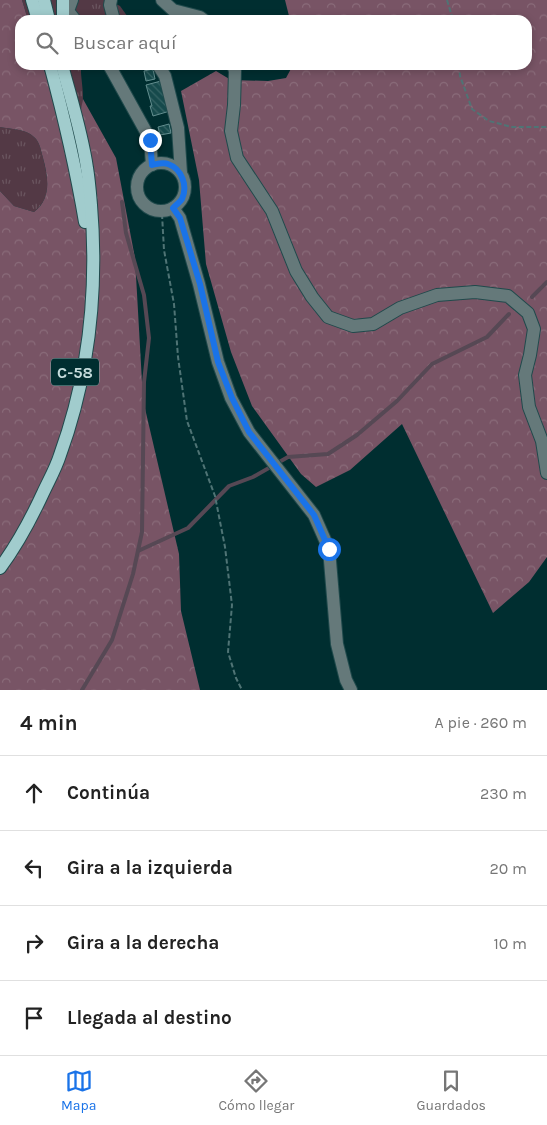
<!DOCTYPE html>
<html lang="es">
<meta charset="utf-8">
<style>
body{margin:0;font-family:Karla,sans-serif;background:#f2f2f2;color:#222}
.stop{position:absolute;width:15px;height:15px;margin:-11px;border:4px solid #1a73e8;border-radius:50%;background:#fff}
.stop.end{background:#1a73e8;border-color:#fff;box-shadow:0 1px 5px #0008}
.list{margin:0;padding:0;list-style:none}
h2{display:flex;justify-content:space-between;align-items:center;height:65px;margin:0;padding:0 20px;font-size:21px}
h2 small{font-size:16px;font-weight:400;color:#767676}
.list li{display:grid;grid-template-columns:32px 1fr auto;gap:15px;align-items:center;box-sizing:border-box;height:75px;padding:0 20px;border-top:1px solid #e0e0e0}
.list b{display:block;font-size:19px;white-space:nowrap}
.list em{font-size:16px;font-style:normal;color:#767676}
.icon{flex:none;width:28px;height:28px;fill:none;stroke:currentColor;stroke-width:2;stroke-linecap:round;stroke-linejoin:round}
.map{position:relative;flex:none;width:547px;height:690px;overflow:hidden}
.search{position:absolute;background:#fff;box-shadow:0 2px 8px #0003;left:15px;right:15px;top:15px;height:55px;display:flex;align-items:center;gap:12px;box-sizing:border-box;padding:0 18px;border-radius:15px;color:#767676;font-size:19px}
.sheet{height:365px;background:#fff}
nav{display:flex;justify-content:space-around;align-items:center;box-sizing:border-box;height:70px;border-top:1px solid #e0e0e0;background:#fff;font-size:14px;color:#767676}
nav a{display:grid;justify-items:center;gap:2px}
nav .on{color:#1a73e8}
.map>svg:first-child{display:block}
.grass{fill:url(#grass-tufts)}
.forest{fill:url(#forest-crowns)}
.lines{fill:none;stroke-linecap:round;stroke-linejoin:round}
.stream{stroke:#564854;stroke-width:4}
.building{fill:url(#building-back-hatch);stroke:#638e8f}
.minor-casing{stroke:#204a4c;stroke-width:14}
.major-casing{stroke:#204a4c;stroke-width:14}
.path{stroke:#4f7475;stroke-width:2;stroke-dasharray:5 2.5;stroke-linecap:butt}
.minor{stroke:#65797a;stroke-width:12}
.major{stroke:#a1cccd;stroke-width:12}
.route{stroke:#1a73e8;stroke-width:6}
.labels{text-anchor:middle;stroke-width:4;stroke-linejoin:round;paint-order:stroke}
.shield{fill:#002e30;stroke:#8aa8a8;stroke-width:1}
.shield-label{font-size:16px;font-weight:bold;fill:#c5dcdc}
</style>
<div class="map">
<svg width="547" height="690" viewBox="0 0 547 690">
<defs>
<pattern id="grass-tufts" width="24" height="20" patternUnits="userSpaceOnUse" patternTransform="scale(1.25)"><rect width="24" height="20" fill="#533945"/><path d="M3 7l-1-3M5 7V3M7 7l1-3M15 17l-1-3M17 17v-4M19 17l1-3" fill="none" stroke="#6a555f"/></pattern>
<pattern id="forest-crowns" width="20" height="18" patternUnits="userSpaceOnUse" patternTransform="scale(1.25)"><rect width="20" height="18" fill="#785465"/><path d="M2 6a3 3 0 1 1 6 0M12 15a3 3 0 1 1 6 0" fill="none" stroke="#8a6c7a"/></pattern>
<pattern id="building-back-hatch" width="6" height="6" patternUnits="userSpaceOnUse" patternTransform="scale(1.25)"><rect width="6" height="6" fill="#164a4c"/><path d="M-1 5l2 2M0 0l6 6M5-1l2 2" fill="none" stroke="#366465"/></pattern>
</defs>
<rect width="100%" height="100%" fill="#002e30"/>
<g class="grass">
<path d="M22 0H108L120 6 130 20H28Z"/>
<path d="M42 65H81C80 78 86 98 81 110 79 115 75 120 72 124L59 121 51 87Z"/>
<path d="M0 127C10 129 26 129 34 137 40 142 41 151 43 158 48 178 52 198 34 212L14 206 0 191Z"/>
</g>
<g class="forest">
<path d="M0 0H22L28 20H20V65H42L51 87 59 121 72 124 81 109 83 99 116 158 135 258 143 400 179 554 181 611 200 690H0V191L14 206 34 212C52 198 48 177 43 158 41 151 40 142 34 137 26 129 10 129 0 127Z"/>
<path d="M285 0H547V557L529 582 493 613 402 424 350 470 316 487 301 474 252 406 231 352 206 264 199 180 181 91 216 71 231 80 268 81 286 78 293 65H527V20H290Z"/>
</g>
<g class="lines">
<g class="stream">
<path d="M532 297 547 282"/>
<path d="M138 551 188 528 229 486 253 477 288 457 328 454 357 435 397 401 432 364 487 337 509 314"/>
<path d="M82 690 112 640 133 574 142 532 144 382 149 338 144 295 126 233 122 202"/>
</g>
</g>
<g class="building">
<path d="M153 69 155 79 146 81 144 71Z"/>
<path d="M161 81 170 111 153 116 150 106H152L146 85Z"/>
<path d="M169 124 171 133 160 135 158 127Z"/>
</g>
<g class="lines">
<defs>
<g id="minor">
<path d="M72 0 68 11 75 20"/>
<path d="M111 0 110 5 114 20"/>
<path d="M162 0 173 10 200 17 204 20"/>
<path d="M109 65 150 139 152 165"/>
<path d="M158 65 165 76 178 128 181 173"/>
<path d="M233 65 235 71 234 105 231 131 237 158 272 211 296 271 312 297 328 317 353 326 373 324 400 308 437 295 475 292 508 296 528 313 534 329 530 355 525 375 529 407 542 441 547 473"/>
<circle cx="161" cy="187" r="24"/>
<path d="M173 208 180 218 199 284 218 362 231 398 249 432 314 515 329 549 337 644 346 680 351 690"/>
</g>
<g id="major">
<path d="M32 0 38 20"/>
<path d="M44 0 49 20"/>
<path d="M63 0V20"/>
<path d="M50 65C64 117 76 169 85 222"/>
<path d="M0 568C17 545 31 519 43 493 49 480 56 468 60 455 89 375 98 290 91 205 90 193 89 180 87 168 82 133 71 99 62 65"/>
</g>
</defs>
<use href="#minor" class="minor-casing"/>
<use href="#major" class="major-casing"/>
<g class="path">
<path d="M447 0 453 20"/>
<path d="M459 65 460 76 472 109 489 121 512 127H547"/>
<path d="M162 214 164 250 174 304 178 357 187 421 215 496 225 547 232 605 228 652 236 678 242 690"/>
</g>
<use href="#minor" class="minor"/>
<use href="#major" class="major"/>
</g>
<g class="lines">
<path class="route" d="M150 140 152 165C157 164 163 162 168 164 182 169 188 186 182 199 180 202 176 205 173 208L180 218 200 284 218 362 232 398 249 432 314 515 329 549"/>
</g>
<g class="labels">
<rect class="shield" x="51" y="358.5" width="48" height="27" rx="4"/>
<g class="shield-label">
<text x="75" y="378">C-58</text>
</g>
</g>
</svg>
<div class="stop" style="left:329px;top:549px"></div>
<div class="stop end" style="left:150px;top:140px"></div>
<div class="search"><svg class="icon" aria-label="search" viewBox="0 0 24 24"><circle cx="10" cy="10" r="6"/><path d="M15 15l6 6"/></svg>Buscar aquí</div>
</div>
<section class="sheet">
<h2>4 min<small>A pie · 260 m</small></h2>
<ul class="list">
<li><svg class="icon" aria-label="ahead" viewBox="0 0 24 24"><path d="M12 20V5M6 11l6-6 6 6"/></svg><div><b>Continúa</b></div><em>230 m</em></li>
<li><svg class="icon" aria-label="left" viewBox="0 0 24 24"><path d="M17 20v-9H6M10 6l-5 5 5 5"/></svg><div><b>Gira a la izquierda</b></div><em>20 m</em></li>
<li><svg class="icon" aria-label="right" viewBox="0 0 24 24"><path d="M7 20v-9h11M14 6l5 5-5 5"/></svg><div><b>Gira a la derecha</b></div><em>10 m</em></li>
<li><svg class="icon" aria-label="arrive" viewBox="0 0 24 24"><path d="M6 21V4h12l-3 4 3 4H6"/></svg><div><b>Llegada al destino</b></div></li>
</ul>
</section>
<nav>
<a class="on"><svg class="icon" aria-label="map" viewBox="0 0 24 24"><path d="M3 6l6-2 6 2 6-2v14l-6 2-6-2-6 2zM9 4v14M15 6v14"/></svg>Mapa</a>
<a><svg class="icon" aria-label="directions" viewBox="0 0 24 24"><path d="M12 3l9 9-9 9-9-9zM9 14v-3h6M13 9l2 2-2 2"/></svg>Cómo llegar</a>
<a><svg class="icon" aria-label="saved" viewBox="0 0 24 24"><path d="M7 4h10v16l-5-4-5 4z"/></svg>Guardados</a>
</nav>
